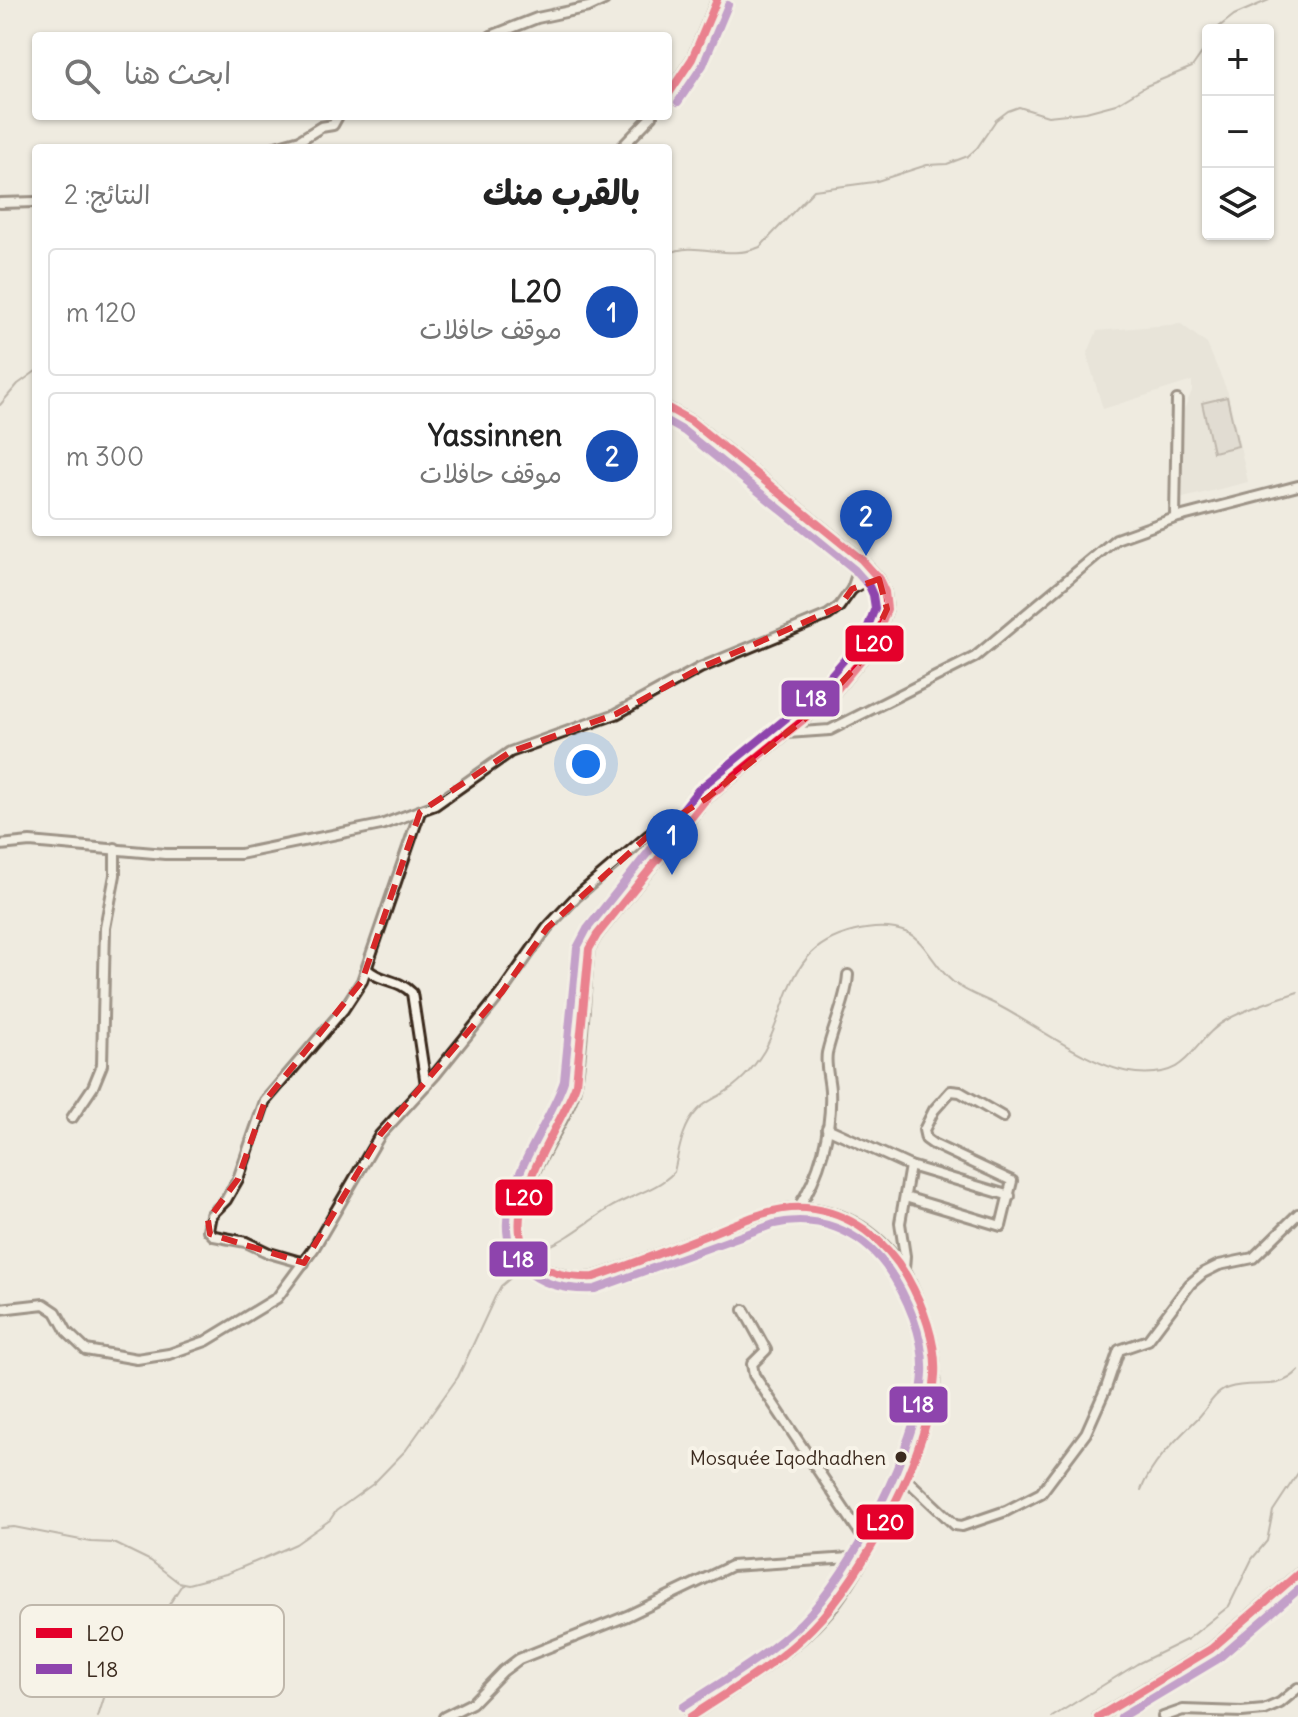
<!DOCTYPE html>
<html lang="ar">
<meta charset="utf-8">
<style>
body{margin:0;font-family:Delius,"Playpen Sans Arabic",sans-serif;background:#f6f6f6;color:#222;direction:rtl}
.controls{position:absolute;right:24px;top:24px;display:grid;overflow:hidden;border-radius:8px;box-shadow:0 2px 6px #0004}
.controls button{width:72px;height:72px;display:grid;place-items:center;padding:0;border:0;border-bottom:2px solid #e0e0e0;background:#fff;color:#222;font:40px sans-serif}
.you{position:absolute;left:586px;top:764px;width:28px;height:28px;margin:-20px;border:6px solid #fff;border-radius:50%;background:#1a73e8;box-shadow:0 0 0 12px #1a73e833}
.badge{display:grid;place-items:center;width:52px;height:52px;border-radius:50%;background:#d1495b;color:#fff;font-size:26px;font-weight:700}
.pin{position:absolute;translate:-50% -66px;filter:drop-shadow(0 2px 4px #0008)}
.pin::after{content:'';position:absolute;top:42px;width:28px;height:24px;background:inherit;clip-path:polygon(0 0,100% 0,50% 100%)}
.list{margin:0;padding:0;list-style:none}
h2{display:flex;justify-content:space-between;align-items:center;height:104px;margin:0;padding:0 32px;font-size:34px}
h2 small{font-size:26px;font-weight:400;color:#767676}
.list li{display:grid;grid-template-columns:52px 1fr auto;gap:24px;align-items:center;box-sizing:border-box;height:128px;margin:0 16px 16px;padding:0 16px;border:2px solid #e0e0e0;border-radius:8px}
.list b{display:block;font-size:30px;white-space:nowrap}
.list p{margin:0;font-size:26px;white-space:nowrap;color:#767676}
.list em{font-size:26px;font-style:normal;color:#767676}
.icon{flex:none;width:44px;height:44px;fill:none;stroke:currentColor;stroke-width:2;stroke-linecap:round;stroke-linejoin:round}
.map{position:relative;flex:none;width:1298px;height:1717px;overflow:hidden;direction:ltr}
.search{position:absolute;background:#fff;box-shadow:0 2px 6px #0004;left:32px;top:32px;width:640px;height:88px;display:flex;align-items:center;gap:20px;box-sizing:border-box;padding:0 28px;border-radius:8px;color:#767676;font-size:30px}
.panel{position:absolute;background:#fff;box-shadow:0 2px 6px #0004;left:32px;top:144px;width:640px;height:392px;border-radius:8px;direction:rtl}
.map>svg:first-child{display:block}
.built{fill:#e0dbd0}
.green{fill:#d1cbc0;stroke:#867a6f;stroke-width:2}
.lines{fill:none;stroke-linecap:round;stroke-linejoin:round}
.stream{stroke:#7e7266;stroke-width:2}
.minor-casing{stroke:#3b2a1e;stroke-width:14}
.minor{stroke:#f7f3e8;stroke-width:8}
.bus-1-casing{stroke:#f7f3e8;stroke-width:14}
.bus-2-casing{stroke:#f7f3e8;stroke-width:14}
.bus-1{stroke:#e4002b;stroke-width:8}
.bus-2{stroke:#8e44ad;stroke-width:8}
.marked{fill:none;stroke:#d62828;stroke-width:6;stroke-dasharray:16 10;stroke-linejoin:round}
.bus-dot{fill:#3b2a1e;stroke:#f7f3e8;stroke-width:3}
.labels{text-anchor:middle;stroke-width:8;stroke-linejoin:round;paint-order:stroke}
.bus-label{font-size:20px;fill:#3b2a1e;stroke:#f7f3e8;text-anchor:end}
.key{fill:#f7f3e8;stroke:#bfb7ab;stroke-width:2}
.key-label{font-size:22px;fill:#3b2a1e}
.line-badge{stroke:#f7f3e8;stroke-width:3}
.badge-label{font-size:22px;text-anchor:middle;font-weight:bold;fill:#fff}
</style>
<div class="map">
<svg width="1298" height="1717" viewBox="0 0 1298 1717">
<rect width="100%" height="100%" fill="#efebe0"/>
<filter id="ink" filterUnits="userSpaceOnUse"><feTurbulence type="fractalNoise" baseFrequency=".0125" numOctaves="2"/><feDisplacementMap in="SourceGraphic" scale="16" xChannelSelector="R" yChannelSelector="G"/><feConvolveMatrix kernelMatrix="1 2 1 2 8 2 1 2 1" color-interpolation-filters="sRGB"/></filter>
<g filter="url(#ink)">
<path class="built" d="M1181 324 1207 344 1228 393 1248 482 1183 498 1181 416 1192 391V381L1103 409 1087 355 1097 331Z"/>
<path class="green" d="M1227 397 1238 446 1213 452 1202 403Z"/>
<g class="lines">
<g class="stream">
<path d="M1215 30 1234 15 1269 0"/>
<path d="M668 254C696 239 726 262 760 247L814 190 874 182 927 165 947 164 968 156 977 148 996 120 1008 111 1019 107 1048 116 1086 112 1116 104 1146 86 1192 67 1208 44"/>
<path d="M0 405 18 384 36 371"/>
<path d="M543 1249C568 1239 586 1223 608 1209 630 1195 656 1191 674 1172 679 1151 682 1127 697 1111 704 1103 714 1099 722 1094 741 1083 753 1069 764 1051 780 1022 786 983 807 958 828 933 878 920 908 933 925 941 936 969 953 982 967 993 984 998 1001 1007 1039 1027 1093 1069 1136 1073 1196 1078 1189 1039 1230 1018 1251 1007 1276 999 1298 992"/>
<path d="M1141 1490C1153 1461 1176 1440 1198 1418 1208 1408 1213 1393 1228 1388 1253 1379 1277 1393 1298 1371"/>
<path d="M0 1528 14 1527 91 1542 114 1543 151 1561 178 1582 188 1584 226 1574 269 1556 296 1544 330 1520 336 1511 373 1484 406 1450 458 1377 495 1297 501 1286 514 1275"/>
<path d="M98 1717 114 1666 123 1654 152 1631 183 1583"/>
<path d="M1052 1717 1137 1664 1188 1639 1229 1606 1252 1559 1267 1541 1273 1511 1298 1473"/>
</g>
<defs>
<g id="minor">
<path d="M491 36 537 18 589 7 604 0"/>
<path d="M668 95 692 59 717 0"/>
<path d="M272 148 300 140 321 127 333 125 338 116"/>
<path d="M621 148 652 116"/>
<path d="M0 203 36 202"/>
<path d="M668 408 691 421 862 560 879 579 885 592 887 609 875 643 834 693 819 707 707 798 597 935 589 949C584 993 583 1042 576 1084 567 1131 487 1215 531 1258 547 1274 572 1279 594 1277 634 1264 674 1248 713 1233 742 1222 775 1206 806 1208 853 1212 890 1242 910 1282 923 1309 936 1345 935 1375 934 1432 864 1573 825 1615 788 1657 736 1686 690 1717"/>
<path d="M1175 518 1177 400"/>
<path d="M862 560 852 589 864 582 879 579"/>
<path d="M787 733 830 730 975 657 1116 539 1175 518 1298 486"/>
<path d="M0 845 30 842 165 854H240L381 825 435 805 510 752 616 714 700 668 828 615 839 607 852 589"/>
<path d="M367 969C380 982 399 979 412 993L426 1085"/>
<path d="M72 1118 93 1087 102 1065 105 928 115 875V848"/>
<path d="M827 1128 910 1166 900 1223 905 1256 904 1269"/>
<path d="M910 1166 1010 1196"/>
<path d="M905 1197 1001 1226 1012 1181 933 1144 926 1139 924 1130 934 1110 951 1091 960 1092 1003 1117"/>
<path d="M798 1208C820 1175 832 1130 830 1090 829 1077 825 1065 827 1053 833 1026 846 1002 848 975"/>
<path d="M304 1263 269 1253 246 1242 214 1236 208 1230 211 1215 226 1200 238 1179 265 1101 343 1010 362 981 420 812"/>
<path d="M0 1309 44 1304 56 1312 67 1332 86 1350 137 1359 169 1354 206 1341 277 1298 314 1248 380 1135 435 1075 502 992 547 928 576 897 650 834 701 802"/>
<path d="M744 1310 766 1350 752 1364 754 1375 870 1548"/>
<path d="M904 1477 955 1525 962 1526 1006 1511 1041 1493 1086 1433 1106 1388 1119 1350 1148 1340 1190 1284 1203 1273 1219 1265 1253 1258 1298 1214"/>
<path d="M444 1717 472 1703 503 1671 519 1659 627 1616 731 1566 865 1557"/>
<path d="M1098 1717 1211 1649 1298 1574"/>
<path d="M1163 1717 1183 1710 1242 1712 1264 1710 1280 1703 1298 1688"/>
</g>
</defs>
<use href="#minor" class="minor-casing"/>
<use href="#minor" class="minor"/>
<defs>
<g id="bus-1">
<path d="M668 95 692 59 717 0"/>
<path d="M668 408 691 421 862 560 879 579 885 592 887 609 875 643 834 693 819 707 707 798 597 935 589 949 576 1084C561 1129 488 1221 535 1261 551 1275 573 1278 594 1277 630 1265 666 1251 702 1237 734 1225 771 1205 806 1208 850 1212 886 1240 907 1277 923 1305 937 1343 935 1375 931 1449 864 1576 812 1628 777 1664 732 1689 690 1717"/>
<path d="M1098 1717 1211 1649 1298 1574"/>
</g>
<g id="bus-2">
<path d="M678 102 703 65 728 5"/>
<path d="M668 422 684 431 854 569 869 586 873 595 875 608 864 637 811 698 698 790 587 929 577 948 564 1081C547 1133 473 1219 525 1269 543 1286 570 1290 595 1289L774 1224C817 1214 859 1230 886 1266 907 1295 925 1338 923 1374 919 1444 852 1573 802 1622 767 1656 724 1680 683 1707"/>
<path d="M1121 1717 1218 1659 1298 1590"/>
</g>
</defs>
<use href="#bus-1" class="bus-1-casing"/>
<use href="#bus-2" class="bus-2-casing"/>
<use href="#bus-1" class="bus-1"/>
<use href="#bus-2" class="bus-2"/>
</g>
</g>
<path d="M0 0H1298V1717H0ZM879 579 887 609 864 658 819 707 707 798 650 834 547 928 502 992 380 1135 304 1263 210 1234 208 1220 238 1179 265 1101 362 981 420 812 510 752 616 714 700 668 839 607 852 589Z" fill="#efebe0" fill-opacity=".55" fill-rule="evenodd"/>
<path class="marked" d="M879 579 887 609 864 658 819 707 707 798 650 834 547 928 502 992 380 1135 304 1263 210 1234 208 1220 238 1179 265 1101 362 981 420 812 510 752 616 714 700 668 839 607 852 589Z"/>
<circle class="bus-dot" cx="901" cy="1457" r="7"/>
<g class="labels">
<g class="bus-label">
<text x="886" y="1465">Mosquée Iqodhadhen</text>
</g>
</g>
<rect x="20" y="1605" width="264" height="92" rx="12" class="key"/>
<rect x="36" y="1628" width="36" height="10" fill="#e4002b"/>
<rect x="36" y="1664" width="36" height="10" fill="#8e44ad"/>
<g class="key-label">
<text x="86" y="1641">L20</text>
<text x="86" y="1677">L18</text>
</g>
<g class="line-badge">
<rect x="844" y="624" width="61" height="39" rx="8" fill="#e4002b"/>
<rect x="780" y="679" width="61" height="39" rx="8" fill="#8e44ad"/>
<rect x="494" y="1178" width="60" height="39" rx="8" fill="#e4002b"/>
<rect x="488" y="1240" width="61" height="38" rx="8" fill="#8e44ad"/>
<rect x="888" y="1385" width="61" height="39" rx="8" fill="#8e44ad"/>
<rect x="855" y="1503" width="60" height="38" rx="8" fill="#e4002b"/>
</g>
<g class="badge-label">
<text x="874" y="651">L20</text>
<text x="811" y="706">L18</text>
<text x="524" y="1205">L20</text>
<text x="518" y="1267">L18</text>
<text x="918" y="1412">L18</text>
<text x="885" y="1530">L20</text>
</g>
</svg>
<div class="controls">
<button>+</button>
<button>−</button>
<button><svg class="icon" aria-label="layers" viewBox="0 0 24 24"><path d="M12 4l9 5-9 5-9-5zM3 14l9 5 9-5"/></svg></button>
</div>
<div class="you"></div>
<div class="pin badge" style="left:672px;top:875px;background:#1a4fb4">1</div>
<div class="pin badge" style="left:866px;top:556px;background:#1a4fb4">2</div>
<div class="search"><svg class="icon" aria-label="search" viewBox="0 0 24 24"><circle cx="10" cy="10" r="6"/><path d="M15 15l6 6"/></svg>ابحث هنا</div>
<section class="panel">
<h2>بالقرب منك<small>النتائج: 2</small></h2>
<ul class="list">
<li><span class="badge" style="background:#1a4fb4">1</span><div><b>L20</b><p>موقف حافلات</p></div><em>120 m</em></li>
<li><span class="badge" style="background:#1a4fb4">2</span><div><b>Yassinnen</b><p>موقف حافلات</p></div><em>300 m</em></li>
</ul>
</section>
</div>
